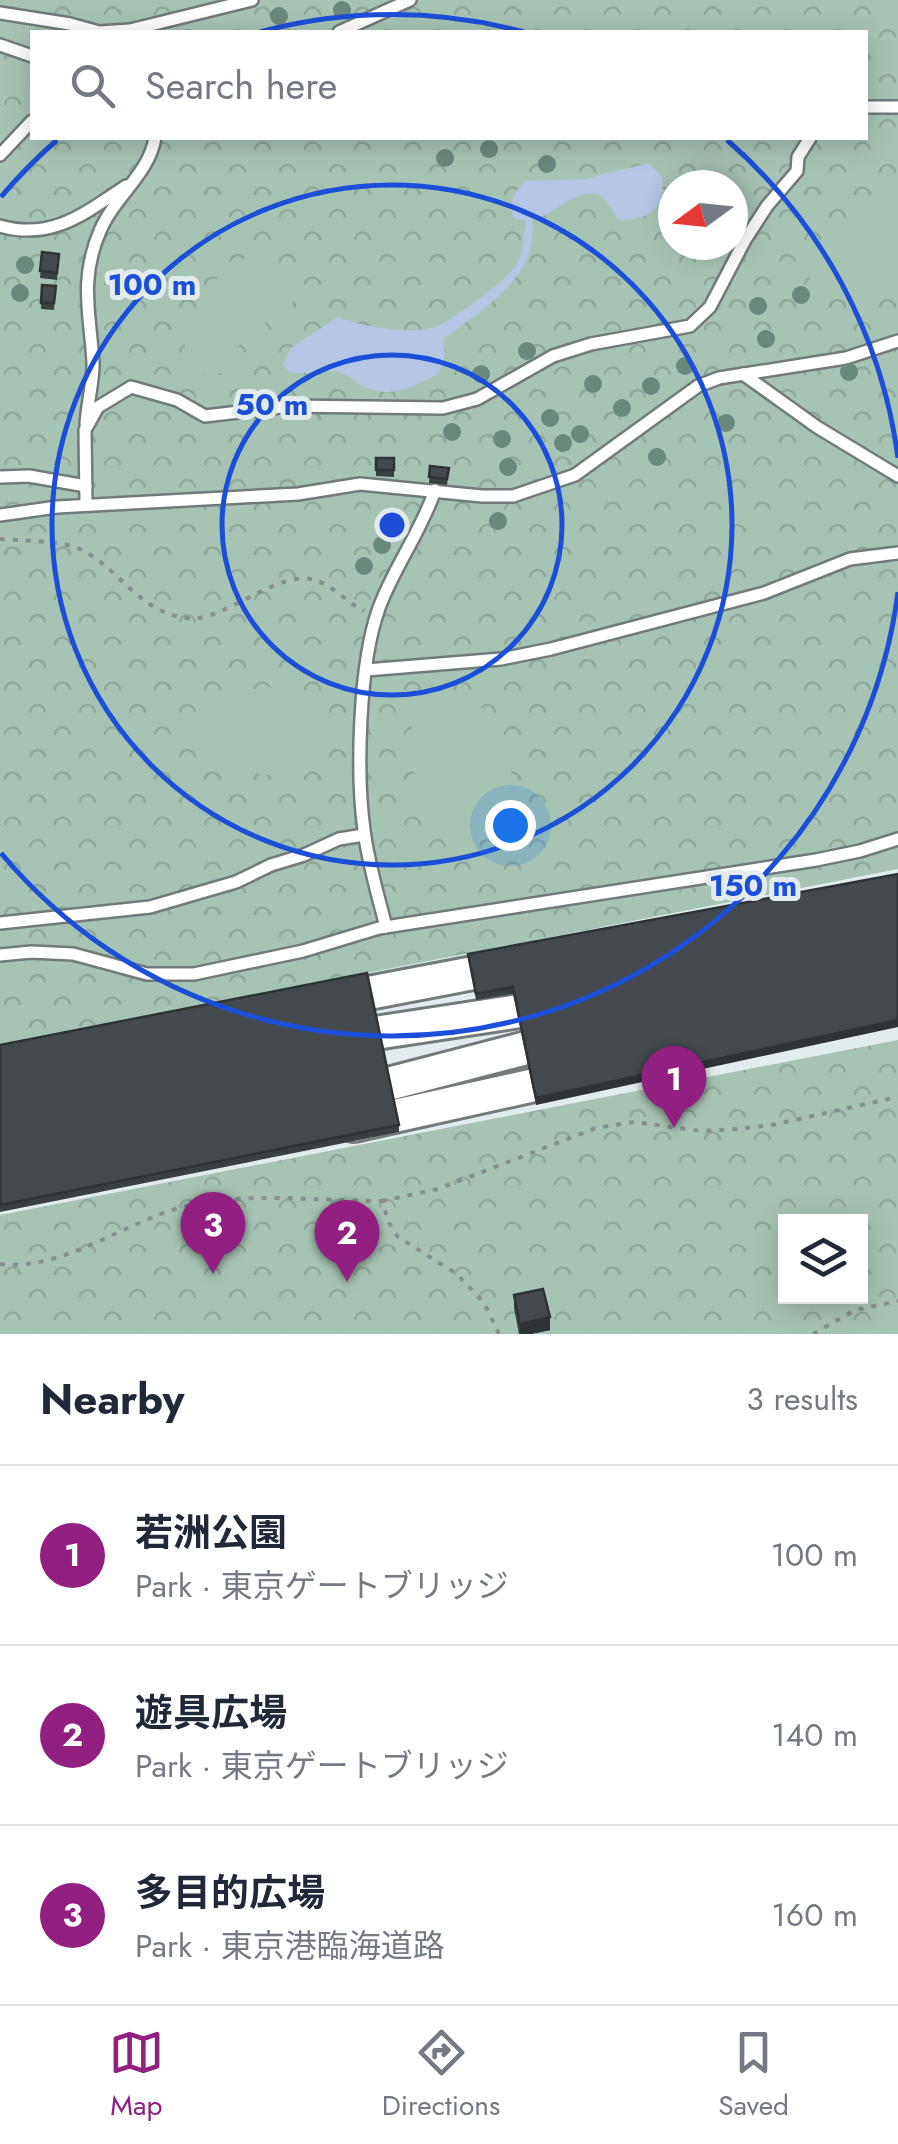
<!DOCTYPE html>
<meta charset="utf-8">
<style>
body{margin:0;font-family:Jost,"Noto Sans JP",sans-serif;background:#f2f2f3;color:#1f2937}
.controls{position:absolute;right:30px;bottom:30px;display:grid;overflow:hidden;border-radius:0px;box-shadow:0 5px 25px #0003}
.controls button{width:90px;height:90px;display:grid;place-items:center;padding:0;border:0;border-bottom:2px solid #e0e1e3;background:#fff;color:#1f2937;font:50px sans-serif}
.compass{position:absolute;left:658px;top:170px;width:90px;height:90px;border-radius:50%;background:#fff;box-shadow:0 5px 25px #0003;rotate:255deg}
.you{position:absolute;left:510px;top:825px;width:35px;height:35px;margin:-25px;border:8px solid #fff;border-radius:50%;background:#1a73e8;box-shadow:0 0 0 15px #1a73e833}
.badge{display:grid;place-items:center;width:65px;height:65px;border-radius:50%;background:#912081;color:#fff;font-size:32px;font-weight:700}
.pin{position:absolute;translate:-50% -82px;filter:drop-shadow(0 2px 5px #0008)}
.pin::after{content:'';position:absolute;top:52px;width:35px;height:30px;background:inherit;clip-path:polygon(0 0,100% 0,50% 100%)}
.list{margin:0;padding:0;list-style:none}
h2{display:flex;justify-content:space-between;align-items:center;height:130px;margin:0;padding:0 40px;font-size:42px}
h2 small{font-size:32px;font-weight:400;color:#747a83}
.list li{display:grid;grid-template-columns:65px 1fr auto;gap:30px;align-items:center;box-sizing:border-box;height:180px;padding:0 40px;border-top:2px solid #e0e1e3}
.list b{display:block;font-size:38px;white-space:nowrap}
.list p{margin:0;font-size:32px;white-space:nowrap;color:#747a83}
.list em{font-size:32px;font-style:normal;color:#747a83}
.icon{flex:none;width:55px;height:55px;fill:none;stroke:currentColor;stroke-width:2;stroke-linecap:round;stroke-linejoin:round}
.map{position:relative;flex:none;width:898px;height:1334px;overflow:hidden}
.search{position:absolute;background:#fff;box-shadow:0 5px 25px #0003;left:30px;right:30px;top:30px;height:110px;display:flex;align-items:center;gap:25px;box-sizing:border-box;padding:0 35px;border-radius:0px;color:#747a83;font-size:38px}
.sheet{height:670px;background:#fff}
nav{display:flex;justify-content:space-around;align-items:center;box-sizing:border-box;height:140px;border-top:2px solid #e0e1e3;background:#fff;font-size:28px;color:#747a83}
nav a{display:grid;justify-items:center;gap:5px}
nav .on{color:#912081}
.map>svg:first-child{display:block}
.park{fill:url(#park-crowns);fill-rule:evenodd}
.pitch{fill:#a6c4b3}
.water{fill:#b3c6e4}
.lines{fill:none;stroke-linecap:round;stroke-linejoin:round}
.lane-casing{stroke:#727a7c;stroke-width:16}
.secondary-casing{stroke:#727a7c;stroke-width:38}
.path{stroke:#878e8f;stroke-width:4;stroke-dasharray:5 8;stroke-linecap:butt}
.lane{stroke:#fff;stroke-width:11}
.secondary{stroke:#fff;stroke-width:32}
.tree{fill:#6a897e}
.wall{fill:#3a3f42}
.shaded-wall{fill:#2f3336}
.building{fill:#43494d;stroke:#2f3336;stroke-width:2.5}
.ring{fill:none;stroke:#1d4ed8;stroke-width:5}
.centre{fill:#1d4ed8;stroke:#e2ebed;stroke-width:5}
.ring-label{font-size:30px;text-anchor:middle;font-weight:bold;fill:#1d4ed8;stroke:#e2ebed;stroke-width:10;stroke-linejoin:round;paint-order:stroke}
</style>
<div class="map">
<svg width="898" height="1334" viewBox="0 0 898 1334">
<defs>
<pattern id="park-crowns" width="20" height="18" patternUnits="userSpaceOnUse" patternTransform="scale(2.5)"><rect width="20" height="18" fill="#a6c4b3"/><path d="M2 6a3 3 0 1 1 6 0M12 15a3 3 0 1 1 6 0" fill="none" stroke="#8ea899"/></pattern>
</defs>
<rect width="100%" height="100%" fill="#e2ebed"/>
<g class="park">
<path d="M0 0H898V869L0 1045ZM32 32H866V138H32ZM673 185H733V245H673Z"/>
<path d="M898 1040V1334H0V1215ZM786 1222H860V1296H786Z"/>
</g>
<g class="pitch">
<path d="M885 184 898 186V276L835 298 811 291 808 267 830 235Z"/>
<path d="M266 256 294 278 293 304C264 323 236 340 221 373L205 375 184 355 187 321 213 282 241 259Z"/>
<path d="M268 687 297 694 321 711 322 744 275 776 236 771 201 754 187 725 201 704 234 692Z"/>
<path d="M437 695 482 708C501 739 527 783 503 819 499 827 485 833 477 837L438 828 416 791 411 717Z"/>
</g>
<path class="water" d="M649 163 663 178C663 211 650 219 619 220 614 214 611 206 605 200 585 178 551 218 533 220 532 232 533 249 527 260 510 293 474 317 444 338L445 356 439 373C414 387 392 399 364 387 356 383 345 373 336 371 321 369 307 376 289 372L283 363 292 347 338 317C364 327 404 334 432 328 447 325 505 281 515 267 523 257 524 235 526 221L514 218C507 203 515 191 526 181L584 179Z"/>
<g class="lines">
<defs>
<g id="lane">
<path d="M0 13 70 24 99 32 130 30 252 0"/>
<path d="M339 32 410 0"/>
<path d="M0 45 32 56"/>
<path d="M866 107H898"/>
<path d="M0 155 32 121"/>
<path d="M0 226C52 241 85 213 126 186"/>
<path d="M743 374 817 427 898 476"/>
<path d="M86 424C87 405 94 378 93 362 90 314 79 279 100 231 114 197 149 174 155 138"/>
<path d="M0 477 29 476 86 486"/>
<path d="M86 505 85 430 98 407 131 387 177 400 205 416 289 406 443 408 477 399 553 356 591 344 690 326 710 307 745 240 767 206 797 171 798 157 810 138"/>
<path d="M0 515 57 507 298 494 360 484 482 496H513L575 475 698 386 719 378 846 358 898 341"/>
<path d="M366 670 501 659 551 649 764 593 850 559 898 553"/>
<path d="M0 923 150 907 236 882 271 865 304 855 339 839 364 835"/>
<path d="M386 927C378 895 368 863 364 830 356 772 359 663 379 608 394 567 421 532 435 490"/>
<path d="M0 955 31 952 73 954 147 974H194L303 951 379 928 816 860 860 851 898 839"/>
</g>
<g id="secondary">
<path d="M327 1001 515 965"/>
<path d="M336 1039 559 1005"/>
<path d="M346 1095 565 1038"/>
<path d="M354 1125 575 1076"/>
</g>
</defs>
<use href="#lane" class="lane-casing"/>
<use href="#secondary" class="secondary-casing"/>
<g class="path">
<path d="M0 539C22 541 65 540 84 551 122 572 140 612 186 618 224 624 279 566 318 581 334 587 348 603 364 611"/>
<path d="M382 1201 438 1189 596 1128 634 1122 701 1131 737 1129 772 1125 898 1097"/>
<path d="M0 1264C60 1272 123 1223 182 1207 245 1191 317 1201 382 1201L389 1223 398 1237 457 1274 484 1303 499 1334"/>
<path d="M813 1334 855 1310 898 1301"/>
</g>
<use href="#lane" class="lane"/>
<use href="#secondary" class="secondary"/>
</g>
<g class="tree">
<circle cx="342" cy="10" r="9"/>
<circle cx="279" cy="16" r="9"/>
<circle cx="489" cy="149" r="9"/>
<circle cx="445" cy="158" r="9"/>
<circle cx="547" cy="164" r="9"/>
<circle cx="25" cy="265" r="9"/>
<circle cx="20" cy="293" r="9"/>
<circle cx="801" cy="295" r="9"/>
<circle cx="758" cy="306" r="9"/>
<circle cx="766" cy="339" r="9"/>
<circle cx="527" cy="351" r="9"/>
<circle cx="685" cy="366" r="9"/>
<circle cx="849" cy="372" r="9"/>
<circle cx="481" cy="374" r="9"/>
<circle cx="593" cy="384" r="9"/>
<circle cx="651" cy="386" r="9"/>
<circle cx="622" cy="408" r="9"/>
<circle cx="550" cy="418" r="9"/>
<circle cx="726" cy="423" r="9"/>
<circle cx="452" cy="432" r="9"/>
<circle cx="580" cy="434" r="9"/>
<circle cx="502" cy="439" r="9"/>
<circle cx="563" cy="443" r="9"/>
<circle cx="657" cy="457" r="9"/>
<circle cx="508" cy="467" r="9"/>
<circle cx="498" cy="521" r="9"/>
<circle cx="382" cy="545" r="9"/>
<circle cx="364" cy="566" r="9"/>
</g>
<g class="wall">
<path d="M42 252 59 254 57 280 40 278Z"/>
<path d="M42 285 56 286 54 310 41 309Z"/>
<path d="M376 458H394V477L376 476Z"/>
<path d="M430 466 449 468 447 485 429 483Z"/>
<path d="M898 874 536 1105 513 994 476 1000 468 954Z"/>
<path d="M0 1045 399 1125V1132L0 1212Z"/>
<path d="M514 1295 550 1330 531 1334H519L514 1308Z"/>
</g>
<g class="shaded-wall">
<path d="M898 1020V1027L536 1105V1098Z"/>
<path d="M550 1317V1330L531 1334H520V1324Z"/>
</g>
<g class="building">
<path d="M42 252 59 254 57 273 40 271Z"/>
<path d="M42 285 56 286 54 303H41Z"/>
<rect x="376" y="458" width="18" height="12"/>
<path d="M430 466 449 468 447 479 429 477Z"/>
<path d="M898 874V1020L536 1098 513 987 476 994 468 954Z"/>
<path d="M367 973 399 1125 0 1205V1045Z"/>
<path d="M543 1289 550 1317 520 1324 514 1295Z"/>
</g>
<g class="ring">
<circle cx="392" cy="525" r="170"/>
<circle cx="392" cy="525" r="340"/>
<path d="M898 592A510 510 0 0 1 1 853M1 197A510 510 0 0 1 57 140M260 32A510 510 0 0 1 524 32M727 140A510 510 0 0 1 898 458"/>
</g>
<circle cx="392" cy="525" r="15" class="centre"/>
<g class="ring-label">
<text x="152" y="295">100 m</text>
<text x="272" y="415">50 m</text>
<text x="753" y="896">150 m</text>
</g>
</svg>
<div class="controls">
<button><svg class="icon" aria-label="layers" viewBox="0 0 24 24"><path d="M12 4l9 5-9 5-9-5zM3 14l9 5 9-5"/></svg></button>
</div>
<svg class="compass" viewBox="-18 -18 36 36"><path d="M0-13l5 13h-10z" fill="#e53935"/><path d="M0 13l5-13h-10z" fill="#747a83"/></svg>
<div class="you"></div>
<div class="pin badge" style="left:674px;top:1128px">1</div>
<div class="pin badge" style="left:347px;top:1282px">2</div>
<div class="pin badge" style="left:213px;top:1274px">3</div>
<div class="search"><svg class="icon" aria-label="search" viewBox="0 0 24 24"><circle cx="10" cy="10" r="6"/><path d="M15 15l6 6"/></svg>Search here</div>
</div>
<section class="sheet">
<h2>Nearby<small>3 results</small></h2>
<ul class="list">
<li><span class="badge">1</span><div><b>若洲公園</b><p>Park · 東京ゲートブリッジ</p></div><em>100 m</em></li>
<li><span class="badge">2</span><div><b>遊具広場</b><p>Park · 東京ゲートブリッジ</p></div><em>140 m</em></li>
<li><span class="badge">3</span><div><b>多目的広場</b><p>Park · 東京港臨海道路</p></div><em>160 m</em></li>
</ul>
</section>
<nav>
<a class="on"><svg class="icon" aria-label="map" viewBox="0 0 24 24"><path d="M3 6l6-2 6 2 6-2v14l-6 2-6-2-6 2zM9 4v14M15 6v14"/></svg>Map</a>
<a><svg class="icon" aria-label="directions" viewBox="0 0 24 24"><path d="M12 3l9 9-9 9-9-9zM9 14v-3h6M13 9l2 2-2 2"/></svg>Directions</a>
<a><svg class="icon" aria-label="saved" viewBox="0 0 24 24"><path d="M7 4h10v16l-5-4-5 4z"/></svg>Saved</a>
</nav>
